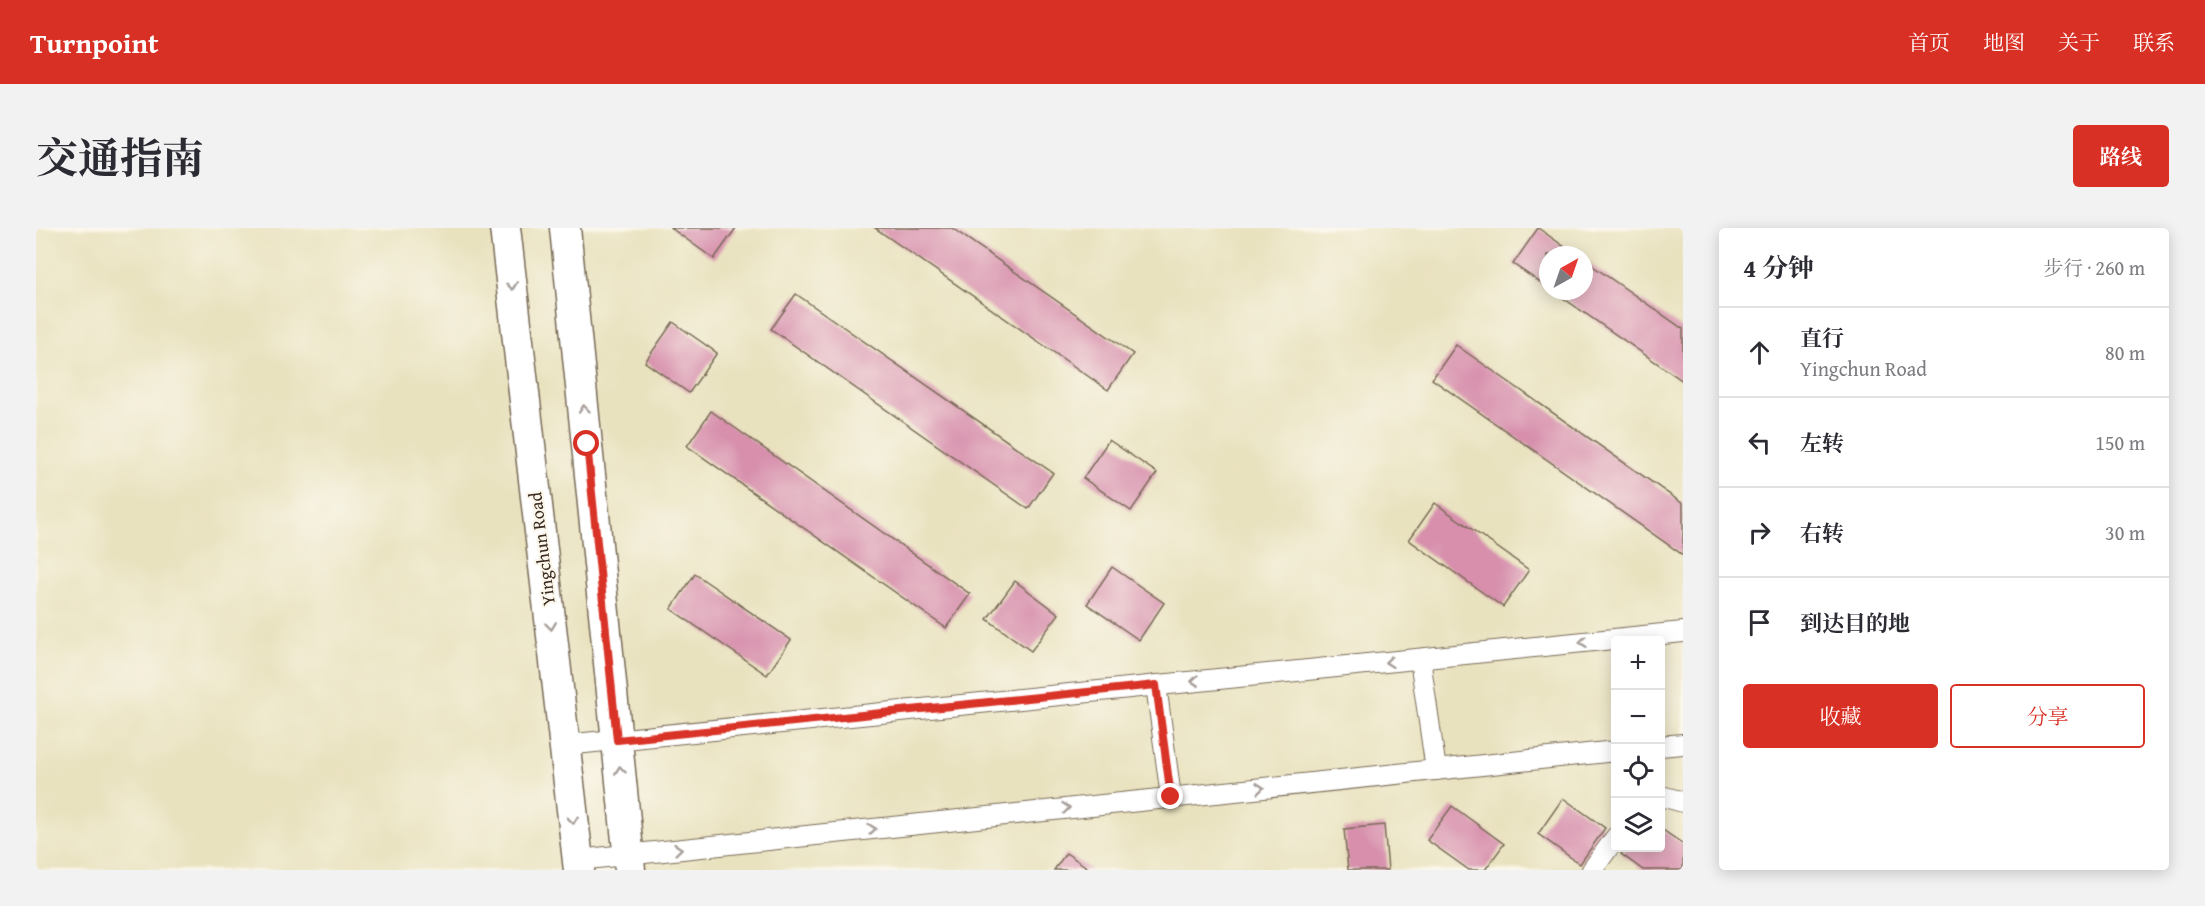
<!DOCTYPE html>
<html lang="zh">
<meta charset="utf-8">
<style>
body{margin:0;font-family:"Gentium Book Plus","Noto Serif SC",serif;background:#f2f2f3;color:#2b2b33}
.controls{position:absolute;right:18px;bottom:18px;display:grid;overflow:hidden;border-radius:6px;box-shadow:0 3px 15px #0003}
.controls button{width:54px;height:54px;display:grid;place-items:center;padding:0;border:0;border-bottom:2px solid #e1e1e2;background:#fff;color:#2b2b33;font:30px sans-serif}
.compass{position:absolute;left:1503px;top:18px;width:54px;height:54px;border-radius:50%;background:#fff;box-shadow:0 3px 15px #0003;rotate:40deg}
.stop{position:absolute;width:18px;height:18px;margin:-14px;border:4px solid #d93025;border-radius:50%;background:#fff}
.stop.end{background:#d93025;border-color:#fff;box-shadow:0 2px 6px #0008}
.list{margin:0;padding:0;list-style:none}
h2{display:flex;justify-content:space-between;align-items:center;height:78px;margin:0;padding:0 24px;font-size:26px}
h2 small{font-size:20px;font-weight:400;color:#7c7c81}
.list li{display:grid;grid-template-columns:39px 1fr auto;gap:18px;align-items:center;box-sizing:border-box;height:90px;padding:0 24px;border-top:2px solid #e1e1e2}
.list b{display:block;font-size:22px;white-space:nowrap}
.list p{margin:0;font-size:20px;white-space:nowrap;color:#7c7c81}
.list em{font-size:20px;font-style:normal;color:#7c7c81}
.actions{display:flex;gap:12px;padding:18px 24px}
.actions a{flex:1;padding:14px 0;border:2px solid #d93025;border-radius:6px;text-align:center;font-size:21px;color:#d93025}
.actions .main{background:#d93025;color:#fff}
.icon{flex:none;width:33px;height:33px;fill:none;stroke:currentColor;stroke-width:2;stroke-linecap:round;stroke-linejoin:round}
.map{position:relative;flex:none;width:1647px;height:642px;overflow:hidden;border-radius:6px}
header{display:flex;align-items:center;gap:36px;box-sizing:border-box;height:84px;padding:0 30px;background:#d93025;color:#fff}
header strong{font-size:28px}
nav{display:flex;gap:33px;margin-inline-start:auto;font-size:21px}
.intro{display:flex;align-items:center;justify-content:space-between;box-sizing:border-box;height:144px;padding:0 36px}
h1{margin:0;font-size:42px}
.button{padding:15px 27px;border-radius:6px;background:#d93025;color:#fff;font-size:21px;font-weight:700}
main{display:flex;gap:36px;padding:0 36px}
aside{flex:1;background:#fff;border-radius:6px;box-shadow:0 3px 15px #0003}
.map>svg:first-child{display:block}
.building{fill:#d78fac}
.lines{fill:none;stroke-linecap:round;stroke-linejoin:round}
.street-casing{stroke:#786a56;stroke-width:22}
.primary-casing{stroke:#786a56;stroke-width:33}
.street{stroke:#fff;stroke-width:20}
.primary{stroke:#fff;stroke-width:30}
.oneway{stroke:#a79f9a}
.route{stroke:#d93025;stroke-width:8}
.labels{text-anchor:middle;stroke-width:4.5;stroke-linejoin:round;paint-order:stroke}
.street-label{font-size:18px;fill:#3b2a1e;stroke:#fbf7ec}
</style>
<header>
<strong>Turnpoint</strong>
<nav><a>首页</a><a>地图</a><a>关于</a><a>联系</a></nav>
</header>
<div class="intro"><h1>交通指南</h1><a class="button">路线</a></div>
<main>
<div class="map">
<svg width="1647" height="642" viewBox="0 0 1647 642">
<rect width="100%" height="100%" fill="#fbf7ec"/>
<filter id="ink" filterUnits="userSpaceOnUse"><feTurbulence type="fractalNoise" baseFrequency=".0167" numOctaves="2"/><feDisplacementMap in="SourceGraphic" scale="12" xChannelSelector="R" yChannelSelector="G"/><feConvolveMatrix kernelMatrix="1 2 1 2 8 2 1 2 1" color-interpolation-filters="sRGB"/></filter>
<filter id="wash" filterUnits="userSpaceOnUse"><feTurbulence type="fractalNoise" baseFrequency=".008" numOctaves="4" result="noise"/><feDisplacementMap in="SourceGraphic" scale="24" xChannelSelector="R" yChannelSelector="G"/><feGaussianBlur stdDeviation="1.35" result="paint"/><feColorMatrix in="noise" values="0 0 0 0 0 0 0 0 0 0 0 0 0 0 0 0 0 1.4 0 .05"/><feComposite in="paint" operator="in"/></filter>
<g filter="url(#wash)">
<rect width="100%" height="100%" fill="#e9e2bf"/>
<g id="blocks">
<g class="building">
<path d="M635 0H700L678 31Z"/>
<path d="M839 0H916L1097 126 1072 162Z"/>
<path d="M1502 0 1540 27H1512V60L1477 36Z"/>
<path d="M1548 32 1647 101V153L1517 63H1548Z"/>
<path d="M760 66 1017 245 992 281 735 101Z"/>
<path d="M637 94 681 125 653 165 609 134Z"/>
<path d="M1420 117 1647 276V327L1396 151Z"/>
<path d="M675 183 934 366 910 400 651 218Z"/>
<path d="M1073 212 1121 245 1095 283 1047 250Z"/>
<path d="M1399 275 1493 342 1467 379 1373 312Z"/>
<path d="M1076 339 1128 375 1103 412 1051 376Z"/>
<path d="M659 346 755 412 731 447 635 381Z"/>
<path d="M979 353 1023 386 995 423 951 391Z"/>
<path d="M1527 570 1569 600 1544 636 1502 606Z"/>
<path d="M1416 578 1468 616 1449 642H1433L1391 612Z"/>
<path d="M1348 597 1352 642H1312L1308 601Z"/>
<path d="M1624 600 1647 616V642H1607L1585 626 1590 620H1624Z"/>
<path d="M1030 625 1055 642H1018Z"/>
</g>
</g>
</g>
<g filter="url(#ink)">
<use href="#blocks" fill-opacity="0" stroke="#786a56" stroke-width="1.5"/>
<g class="lines">
<defs>
<g id="street">
<path d="M1384 431 1400 542"/>
<path d="M1120 457 1135 569"/>
<path d="M529 517 1647 404"/>
<path d="M1624 518 1647 516"/>
<path d="M1624 570 1629 569 1647 574"/>
<path d="M542 632 1580 523"/>
<path d="M1556 642 1580 609"/>
</g>
<g id="primary">
<path d="M469 0 543 642"/>
<path d="M529 0 594 642"/>
</g>
</defs>
<use href="#street" class="street-casing"/>
<use href="#primary" class="primary-casing"/>
<use href="#street" class="street"/>
<use href="#primary" class="primary"/>
</g>
<defs><path id="oneway-chevron" d="M-2-3.5L2.5 0L-2 3.5" fill="none" stroke-width="1.6" stroke-linecap="round" stroke-linejoin="round" transform="scale(1.5)"/></defs>
<g class="oneway">
<use href="#oneway-chevron" transform="translate(476 58) rotate(83)"/>
<use href="#oneway-chevron" transform="translate(548 181) rotate(-96)"/>
<use href="#oneway-chevron" transform="translate(515 398) rotate(83)"/>
<use href="#oneway-chevron" transform="translate(1547 414) rotate(174)"/>
<use href="#oneway-chevron" transform="translate(1353 434) rotate(174)"/>
<use href="#oneway-chevron" transform="translate(1159 453) rotate(174)"/>
<use href="#oneway-chevron" transform="translate(584 542) rotate(-96)"/>
<use href="#oneway-chevron" transform="translate(1224 560) rotate(-6)"/>
<use href="#oneway-chevron" transform="translate(1030 580) rotate(-6)"/>
<use href="#oneway-chevron" transform="translate(537 592) rotate(84)"/>
<use href="#oneway-chevron" transform="translate(836 601) rotate(-6)"/>
<use href="#oneway-chevron" transform="translate(642 621) rotate(-6)"/>
</g>
</g>
<g class="lines" filter="url(#ink)">
<path class="route" d="M551 216 581 512 1120 457 1135 569"/>
</g>
<g class="labels">
<g class="street-label">
<text transform="translate(506 321) rotate(-97)" y="6">Yingchun Road</text>
</g>
</g>
</svg>
<div class="controls">
<button>+</button>
<button>−</button>
<button><svg class="icon" aria-label="locate" viewBox="0 0 24 24"><circle cx="12" cy="12" r="6"/><path d="M12 2v4M12 18v4M2 12h4M18 12h4"/></svg></button>
<button><svg class="icon" aria-label="layers" viewBox="0 0 24 24"><path d="M12 4l9 5-9 5-9-5zM3 14l9 5 9-5"/></svg></button>
</div>
<svg class="compass" viewBox="-18 -18 36 36"><path d="M0-13l5 13h-10z" fill="#e53935"/><path d="M0 13l5-13h-10z" fill="#7c7c81"/></svg>
<div class="stop" style="left:551px;top:216px"></div>
<div class="stop end" style="left:1135px;top:569px"></div>
</div>
<aside>
<h2>4 分钟<small>步行 · 260 m</small></h2>
<ul class="list">
<li><svg class="icon" aria-label="ahead" viewBox="0 0 24 24"><path d="M12 20V5M6 11l6-6 6 6"/></svg><div><b>直行</b><p>Yingchun Road</p></div><em>80 m</em></li>
<li><svg class="icon" aria-label="left" viewBox="0 0 24 24"><path d="M17 20v-9H6M10 6l-5 5 5 5"/></svg><div><b>左转</b></div><em>150 m</em></li>
<li><svg class="icon" aria-label="right" viewBox="0 0 24 24"><path d="M7 20v-9h11M14 6l5 5-5 5"/></svg><div><b>右转</b></div><em>30 m</em></li>
<li><svg class="icon" aria-label="arrive" viewBox="0 0 24 24"><path d="M6 21V4h12l-3 4 3 4H6"/></svg><div><b>到达目的地</b></div></li>
</ul>
<div class="actions"><a class="main">收藏</a><a>分享</a></div>
</aside>
</main>
